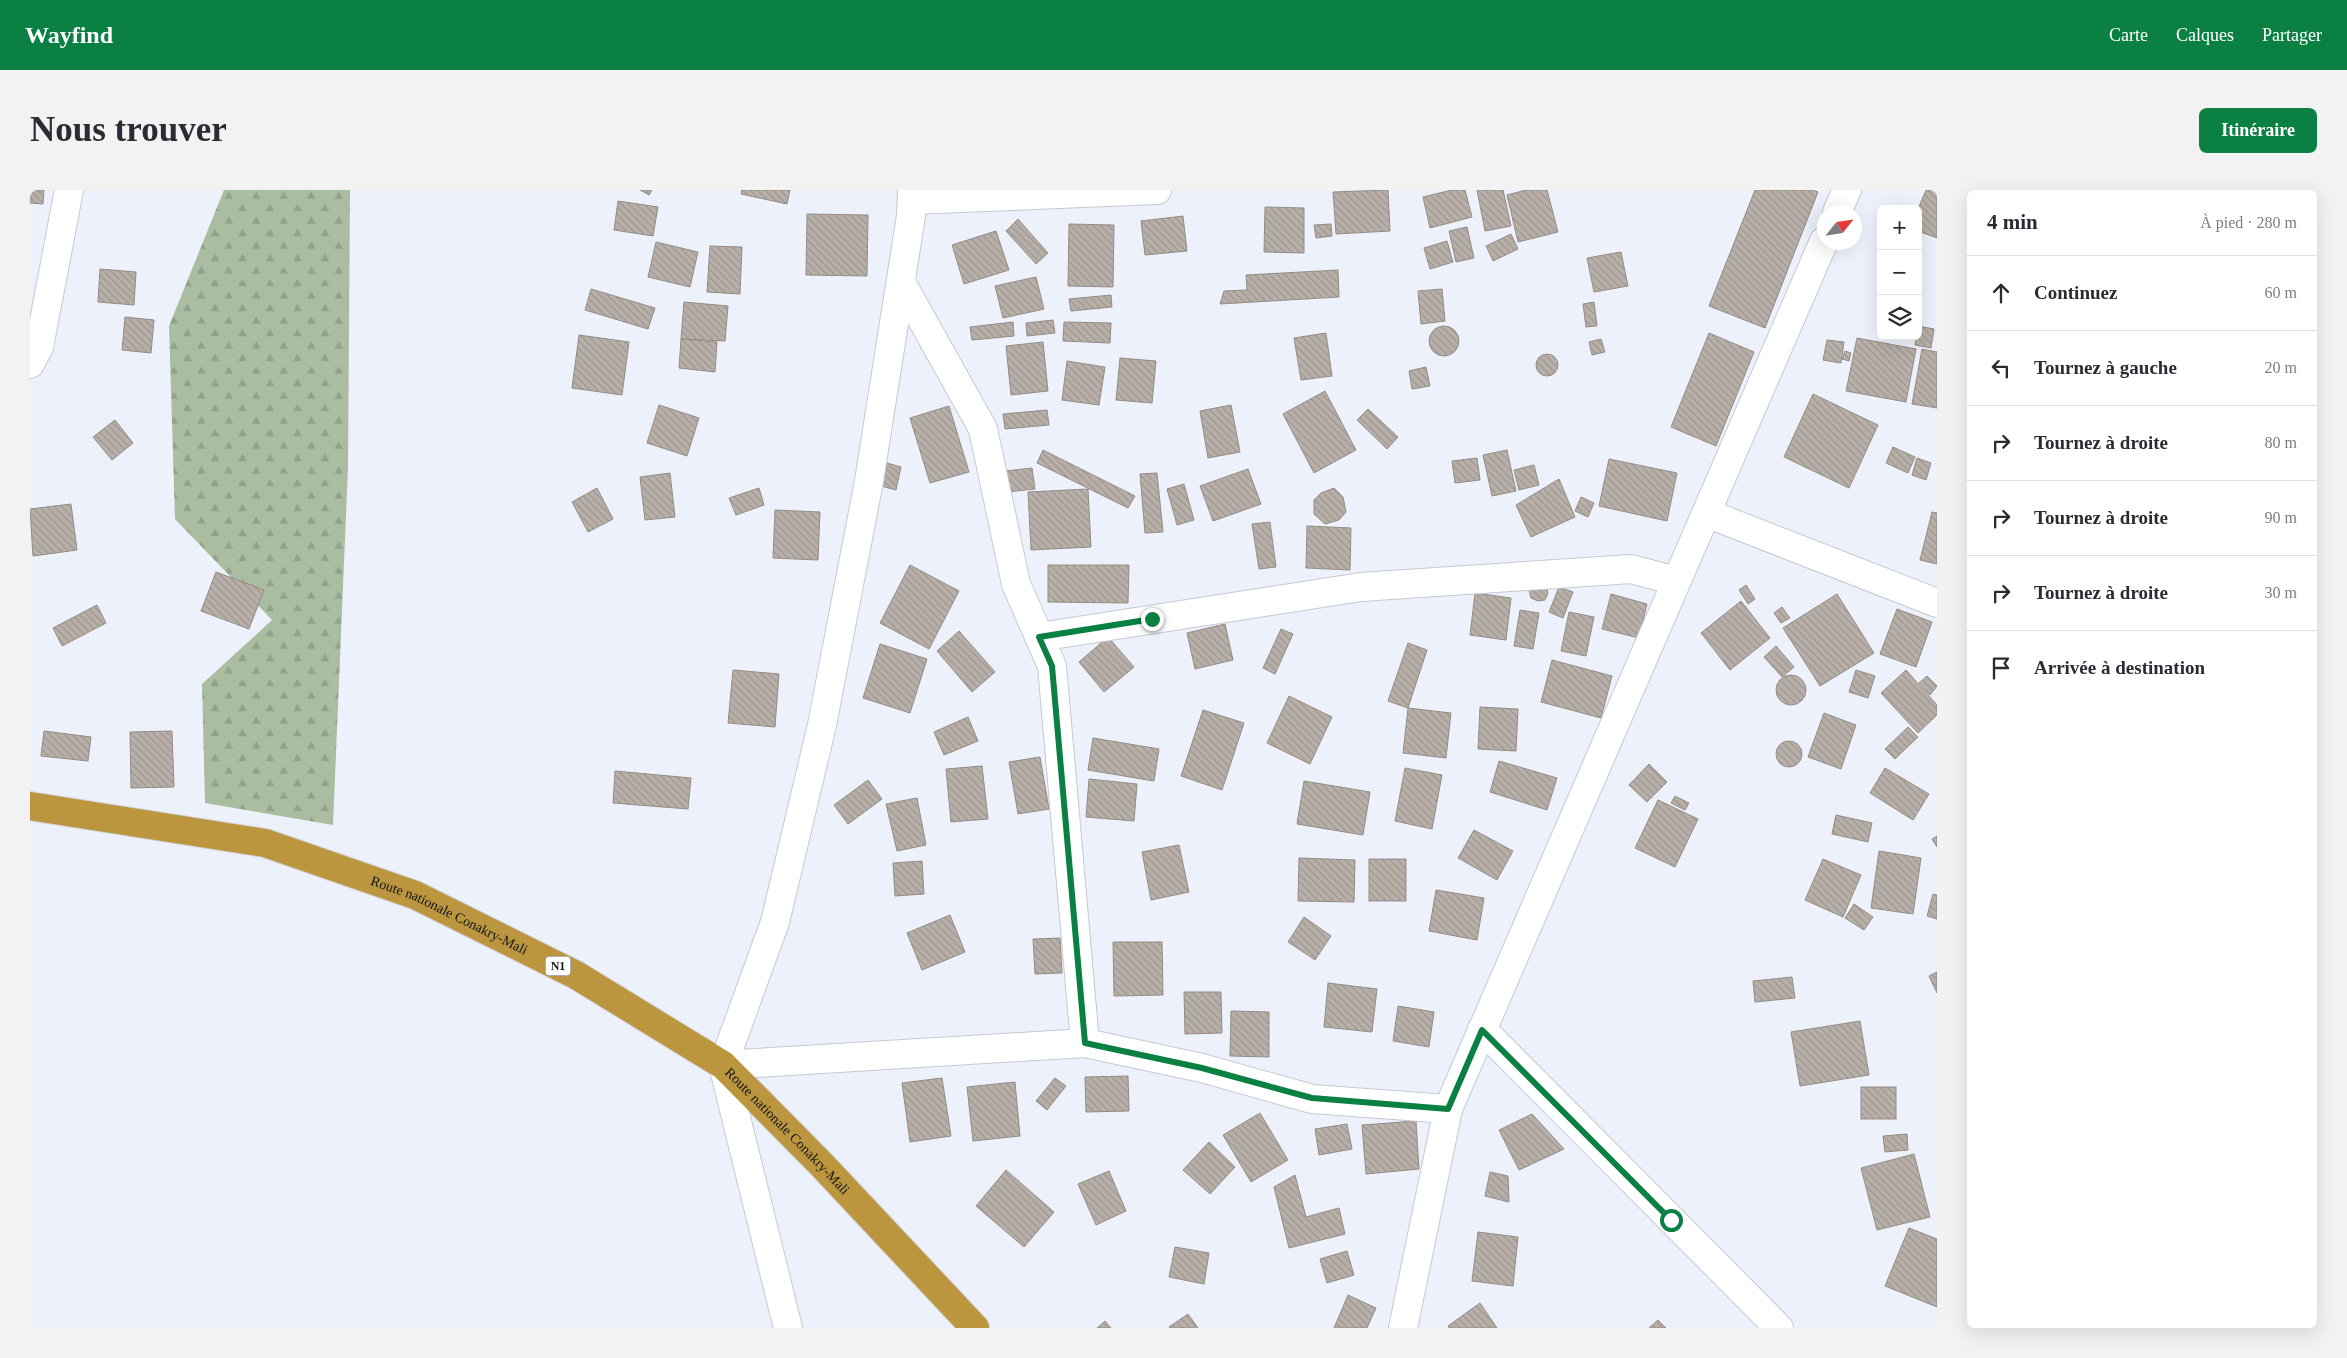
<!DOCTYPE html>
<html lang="fr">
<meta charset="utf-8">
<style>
body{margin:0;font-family:Georgia,serif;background:#f2f2f3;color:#2b2b33}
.controls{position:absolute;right:15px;top:15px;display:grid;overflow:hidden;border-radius:8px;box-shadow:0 5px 20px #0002}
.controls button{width:45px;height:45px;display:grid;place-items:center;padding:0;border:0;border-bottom:1px solid #e1e1e2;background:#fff;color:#2b2b33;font:25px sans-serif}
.compass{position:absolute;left:1787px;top:15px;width:45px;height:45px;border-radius:50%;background:#fff;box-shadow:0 5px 20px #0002;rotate:60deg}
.stop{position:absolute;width:15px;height:15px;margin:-11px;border:4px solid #0b8043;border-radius:50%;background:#fff}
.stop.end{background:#0b8043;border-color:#fff;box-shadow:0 1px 5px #0008}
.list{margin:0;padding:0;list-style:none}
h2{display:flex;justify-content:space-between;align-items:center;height:65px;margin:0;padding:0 20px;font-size:21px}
h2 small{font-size:16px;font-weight:400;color:#7c7c81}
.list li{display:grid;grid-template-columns:32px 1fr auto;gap:15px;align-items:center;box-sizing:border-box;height:75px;padding:0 20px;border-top:1px solid #e1e1e2}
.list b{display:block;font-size:19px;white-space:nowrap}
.list em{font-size:16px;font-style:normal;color:#7c7c81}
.icon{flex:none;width:28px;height:28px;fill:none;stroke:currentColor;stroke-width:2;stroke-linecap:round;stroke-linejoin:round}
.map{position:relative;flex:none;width:1907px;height:1138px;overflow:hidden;border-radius:8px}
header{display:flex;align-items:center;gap:30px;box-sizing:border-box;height:70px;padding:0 25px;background:#0b8043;color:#fff}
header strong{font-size:24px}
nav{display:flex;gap:28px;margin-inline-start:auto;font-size:18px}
.intro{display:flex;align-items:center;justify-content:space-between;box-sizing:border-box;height:120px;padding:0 30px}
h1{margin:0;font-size:35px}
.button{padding:12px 22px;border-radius:8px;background:#0b8043;color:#fff;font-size:18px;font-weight:700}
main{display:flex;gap:30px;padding:0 30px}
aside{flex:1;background:#fff;border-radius:8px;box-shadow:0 5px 20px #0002}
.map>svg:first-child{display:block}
.forest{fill:url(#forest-firs)}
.building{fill:url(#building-back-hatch);stroke:#938c84}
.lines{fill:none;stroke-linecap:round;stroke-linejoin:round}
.minor-casing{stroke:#c5c9d3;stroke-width:30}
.highway-casing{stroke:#d0d0d1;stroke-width:30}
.minor{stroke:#fff;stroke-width:28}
.highway{stroke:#bc963f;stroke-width:28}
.route{stroke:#0b8043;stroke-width:6}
.labels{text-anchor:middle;stroke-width:4.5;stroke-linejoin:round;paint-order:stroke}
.shield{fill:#fff;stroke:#5a5b5d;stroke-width:1}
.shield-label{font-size:12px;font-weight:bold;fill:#131518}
.street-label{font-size:14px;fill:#131518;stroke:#fff}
</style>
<header>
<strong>Wayfind</strong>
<nav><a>Carte</a><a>Calques</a><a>Partager</a></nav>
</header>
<div class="intro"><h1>Nous trouver</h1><a class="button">Itinéraire</a></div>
<main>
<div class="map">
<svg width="1907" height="1138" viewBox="0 0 1907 1138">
<defs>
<pattern id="forest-firs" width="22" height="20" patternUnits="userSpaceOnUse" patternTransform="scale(1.25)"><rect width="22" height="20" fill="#aabda1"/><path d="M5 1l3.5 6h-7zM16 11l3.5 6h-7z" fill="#91a28a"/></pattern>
<pattern id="building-back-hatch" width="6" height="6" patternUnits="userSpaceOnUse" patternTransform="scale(1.25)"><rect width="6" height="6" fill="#b8b0a8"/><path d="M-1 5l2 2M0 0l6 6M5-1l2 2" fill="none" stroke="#9d9690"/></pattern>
</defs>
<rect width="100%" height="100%" fill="#edf1fc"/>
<path class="forest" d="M194 0H320L318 277 303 635 175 613 172 494 242 430 145 329 139 136Z"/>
<g class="building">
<path d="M0 0H14L13 14 0 13Z"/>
<path d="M610 0H622L619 5Z"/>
<path d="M712 0H760L757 14 711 4Z"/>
<path d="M1358 0 1360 41 1306 44 1303 2Z"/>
<path d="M1422 0H1435L1442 27 1400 38 1393 7Z"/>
<path d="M1447 0H1473L1481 36 1455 41Z"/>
<path d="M1496 0H1517L1528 42 1488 52 1477 5Z"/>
<path d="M1725 0H1782L1788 2 1735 138 1679 116Z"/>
<path d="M1896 0H1907V48L1888 41V19Z"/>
<path d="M588 11 628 17 623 46 584 40Z"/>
<path d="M1235 17 1274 18V63L1234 62Z"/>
<path d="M777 24 838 25 837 86 776 85Z"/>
<path d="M1153 26 1157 61 1115 65 1111 31Z"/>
<path d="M988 29 1018 63 1006 74 976 41Z"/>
<path d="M1039 34 1084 35 1083 97 1038 96Z"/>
<path d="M1301 34 1302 46 1286 48 1284 35Z"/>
<path d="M1437 37 1444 68 1426 72 1419 41Z"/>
<path d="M966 41 979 80 934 94 922 55Z"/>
<path d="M1481 44 1488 59 1463 71 1456 56Z"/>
<path d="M1417 51 1423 72 1400 79 1394 58Z"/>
<path d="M626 52 668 62 660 97 618 87Z"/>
<path d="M680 56 712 57 710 104 677 102Z"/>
<path d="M1591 62 1598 96 1564 102 1557 68Z"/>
<path d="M70 79 106 82 104 115 68 112Z"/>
<path d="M1308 80 1309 107 1190 114 1194 101 1217 100 1216 85Z"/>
<path d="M1006 87 1014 119 973 128 965 96Z"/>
<path d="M561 99 625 118 618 139 555 120Z"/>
<path d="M1412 99 1415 131 1391 134 1388 101Z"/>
<path d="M1081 105 1082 117 1041 121 1039 109Z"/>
<path d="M654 112 698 116 695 151 651 149Z"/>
<path d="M1564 112 1567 136 1556 137 1553 114Z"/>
<path d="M95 127 124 130 121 163 92 160Z"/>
<path d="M1023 130 1025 143 997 146 996 133Z"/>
<path d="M983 132 984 146 942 150 940 137Z"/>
<path d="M1034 132 1081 133 1080 153 1033 151Z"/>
<path d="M1888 136 1904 139 1901 158 1885 155Z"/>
<circle cx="1414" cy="151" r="15"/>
<path d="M1296 143 1302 186 1271 190 1264 148Z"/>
<path d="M1679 143 1724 162 1686 256 1641 237Z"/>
<path d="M549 145 599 152 592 205 542 198Z"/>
<path d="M1827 148 1886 159 1876 212 1816 201Z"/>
<path d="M651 149 687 152 685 182 649 178Z"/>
<path d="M1571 149 1575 162 1562 165 1559 152Z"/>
<path d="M1797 150 1814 152 1811 173 1793 170Z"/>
<path d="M1013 152 1018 201 981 205 976 156Z"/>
<path d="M1892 159 1907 162V218L1882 214Z"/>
<path d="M1815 161 1821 163 1819 171 1812 169Z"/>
<circle cx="1517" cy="175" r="11"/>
<path d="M1090 168 1126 171 1122 213 1086 210Z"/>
<path d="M1037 171 1075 177 1069 215 1032 210Z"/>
<path d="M1396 177 1400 196 1382 199 1379 181Z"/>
<path d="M1295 201 1326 260 1284 283 1253 224Z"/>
<path d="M1783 204 1848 235 1819 298 1754 267Z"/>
<path d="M629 215 669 228 657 266 617 253Z"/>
<path d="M1201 215 1210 262 1178 268 1170 221Z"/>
<path d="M919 216 939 282 900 293 880 228Z"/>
<path d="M1338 219 1368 247 1357 259 1327 230Z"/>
<path d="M1017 220 1019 235 975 239 973 224Z"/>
<path d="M85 230 103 253 82 270 63 247Z"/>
<path d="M1863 257 1885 267 1878 283 1856 273Z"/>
<path d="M1013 260 1105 306 1098 318 1007 273Z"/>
<path d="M1477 260 1486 301 1462 306 1453 265Z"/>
<path d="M1447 268 1450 290 1425 293 1422 271Z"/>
<path d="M1887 268 1901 273 1896 290 1882 285Z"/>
<path d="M1579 269 1647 283 1637 331 1569 316Z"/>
<path d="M857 273 871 277 866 300 851 296Z"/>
<path d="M1504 275 1509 295 1489 300 1484 280Z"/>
<path d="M1002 278 1005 299 977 302 975 281Z"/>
<path d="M1218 279 1231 314 1183 331 1170 296Z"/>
<path d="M640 283 645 327 615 330 610 287Z"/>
<path d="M1127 283 1133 342 1115 343 1110 284Z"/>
<path d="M1529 289 1545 327 1501 347 1486 315Z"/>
<path d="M1154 294 1164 330 1147 335 1137 299Z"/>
<path d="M567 298 583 329 558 342 542 312Z"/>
<path d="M729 298 734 315 706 325 699 308Z"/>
<path d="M1304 298 1313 307 1316 322 1309 330 1295 334 1284 324V310L1291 303Z"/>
<path d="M1058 299 1061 357 1001 360 998 302Z"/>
<path d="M1551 307 1564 313 1558 327 1545 321Z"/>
<path d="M41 314 47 360 3 366 0 319Z"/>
<path d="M745 320 790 322 788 370 743 368Z"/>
<path d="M1902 322 1907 323V374L1890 370Z"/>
<path d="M1240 332 1246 377 1229 379 1222 334Z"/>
<path d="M1277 336 1321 338 1320 380 1276 378Z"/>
<path d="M880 375 929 401 899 459 850 433Z"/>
<path d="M1018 375H1099L1098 413 1018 412Z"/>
<path d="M186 382 234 400 219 439 171 421Z"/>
<path d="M1503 394 1516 396 1518 403 1515 410 1508 411 1501 408 1499 400Z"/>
<path d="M1716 395 1725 409 1718 414 1709 400Z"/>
<path d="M1529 397 1543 402 1533 428 1519 422Z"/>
<path d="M1445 403 1481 408 1476 450 1440 445Z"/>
<path d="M1581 404 1617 414 1609 448 1572 439Z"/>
<path d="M1807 404 1844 463 1790 496 1753 438Z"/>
<path d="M1711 411 1740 448 1700 480 1671 443Z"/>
<path d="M67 415 76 433 32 456 23 438Z"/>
<path d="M1752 417 1760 428 1751 433 1744 423Z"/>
<path d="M1867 419 1902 432 1886 477 1850 464Z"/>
<path d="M1490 420 1509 423 1503 459 1484 456Z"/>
<path d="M1539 422 1564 427 1556 466 1531 461Z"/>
<path d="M1195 434 1203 470 1165 479 1157 443Z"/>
<path d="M1251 439 1263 444 1245 484 1233 478Z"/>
<path d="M929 441 965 482 942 502 907 461Z"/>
<path d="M1078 447 1104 477 1074 502 1049 472Z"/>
<path d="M1378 453 1397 460 1378 518 1358 511Z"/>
<path d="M850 454 897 469 880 523 833 508Z"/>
<path d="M1746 456 1764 477 1752 487 1734 467Z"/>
<path d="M1522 470 1582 486 1571 528 1511 512Z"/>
<path d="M703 480 749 484 745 537 698 533Z"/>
<path d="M1826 480 1845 486 1838 508 1819 502Z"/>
<path d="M1876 480 1907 515V525L1888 543 1851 503Z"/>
<circle cx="1761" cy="500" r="15"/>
<path d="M1897 486 1907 496 1900 505 1889 493Z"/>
<path d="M1259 506 1302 527 1280 574 1237 553Z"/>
<path d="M1450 517 1488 519 1486 561 1448 559Z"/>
<path d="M1378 518 1421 523 1416 568 1373 563Z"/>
<path d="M1173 520 1214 533 1192 600 1151 586Z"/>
<path d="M1794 523 1826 535 1811 579 1778 567Z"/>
<path d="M938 527 948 551 914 565 904 542Z"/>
<path d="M1878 537 1888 547 1865 569 1855 559Z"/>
<path d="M14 541 61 547 58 571 11 566Z"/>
<path d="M142 541 144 597 101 598 100 542Z"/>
<path d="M1063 548 1129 559 1124 591 1058 580Z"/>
<circle cx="1759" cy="564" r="13"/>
<path d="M1010 567 1019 619 988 624 979 572Z"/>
<path d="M1469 571 1527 588 1517 620 1460 602Z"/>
<path d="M1619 574 1637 592 1617 612 1599 595Z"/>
<path d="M952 576 958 629 921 632 916 579Z"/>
<path d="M1375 578 1412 585 1402 639 1365 631Z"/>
<path d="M1855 578 1899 604 1883 630 1840 603Z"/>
<path d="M585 581 661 588 658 619 583 613Z"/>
<path d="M1059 589 1107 594 1104 631 1056 627Z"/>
<path d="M838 590 852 609 818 634 804 615Z"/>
<path d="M1274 591 1340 602 1333 645 1267 634Z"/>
<path d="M1645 606 1659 613 1655 620 1641 613Z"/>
<path d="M887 608 896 655 867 661 856 614Z"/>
<path d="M1628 610 1668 629 1645 677 1605 658Z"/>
<path d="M1806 625 1842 633 1838 652 1802 644Z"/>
<path d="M1444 640 1483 661 1467 690 1428 668Z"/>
<path d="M1907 646V657L1902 649Z"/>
<path d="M1149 655 1159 702 1121 710 1112 662Z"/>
<path d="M1849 661 1891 668 1883 724 1841 718Z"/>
<path d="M1269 668 1325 670 1324 712 1268 711Z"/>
<rect x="1339" y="669" width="37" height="42"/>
<path d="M1793 669 1831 685 1813 727 1775 710Z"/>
<path d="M892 671 894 704 865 706 863 673Z"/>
<path d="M1406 700 1454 708 1447 750 1399 741Z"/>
<path d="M1903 704 1907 705V729L1897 726Z"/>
<path d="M1824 714 1843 727 1834 740 1815 728Z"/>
<path d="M920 725 935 762 892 780 877 743Z"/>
<path d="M1274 727 1301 746 1285 770 1258 752Z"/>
<path d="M1030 748 1032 783 1005 784 1003 749Z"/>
<path d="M1083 752H1132L1133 805 1084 806Z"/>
<path d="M1907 782V803L1899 786Z"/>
<path d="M1762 787 1765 808 1725 812 1723 791Z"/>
<path d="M1298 793 1347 799 1342 842 1294 837Z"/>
<path d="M1154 802H1191L1192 843 1155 844Z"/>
<path d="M1368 816 1404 822 1399 857 1363 851Z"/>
<path d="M1201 821 1239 822V867L1200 866Z"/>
<path d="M1830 831 1839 885 1770 896 1761 842Z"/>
<path d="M1098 886 1099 921 1056 922 1055 887Z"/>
<path d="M912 888 921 946 880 952 872 893Z"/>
<path d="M1025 888 1036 896 1017 920 1006 911Z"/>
<path d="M985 892 990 946 943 951 937 897Z"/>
<rect x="1831" y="897" width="35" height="32"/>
<path d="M1230 923 1258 970 1221 992 1193 945Z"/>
<path d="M1502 924 1534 959 1489 980 1469 940Z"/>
<path d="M1386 931 1389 979 1336 984 1332 935Z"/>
<path d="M1317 934 1322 959 1289 965 1285 939Z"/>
<path d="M1877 944 1878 960 1855 962 1853 946Z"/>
<path d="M1179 952 1205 977 1180 1004 1153 980Z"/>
<path d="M1884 964 1900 1027 1847 1040 1831 978Z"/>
<path d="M976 980 1024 1022 994 1057 946 1016Z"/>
<path d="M1079 981 1096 1021 1066 1035 1048 994Z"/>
<path d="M1460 982 1478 986 1479 1012 1455 1006Z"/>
<path d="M1265 985 1276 1027 1309 1018 1315 1044 1259 1058 1244 997Z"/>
<path d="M1879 1038 1907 1049V1117L1855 1096Z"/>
<path d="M1448 1042 1488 1047 1483 1096 1442 1091Z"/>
<path d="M1145 1057 1179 1063 1174 1094 1139 1087Z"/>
<path d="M1317 1061 1324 1085 1297 1093 1290 1069Z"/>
<path d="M1318 1105 1346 1118 1337 1138H1304Z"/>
<path d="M1450 1113 1467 1138H1419L1418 1136Z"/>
<path d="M1158 1124 1168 1138H1140L1139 1137Z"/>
<path d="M1628 1130 1636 1138H1619Z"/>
<path d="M1075 1131 1081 1138H1067Z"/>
</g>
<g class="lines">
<defs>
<g id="minor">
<path d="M882 0 881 26 839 291 792 535 745 732 693 875 1055 853 1172 878 1282 909 1418 919"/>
<path d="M882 10 1127 0"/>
<path d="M1807 22 1817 0"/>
<path d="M871 92 953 239 986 394 1022 476 1055 853"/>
<path d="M0 174 9 157 39 0"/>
<path d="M1676 323 1907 413"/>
<path d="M1009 447 1331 397 1601 379 1646 391"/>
<path d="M1452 839 1749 1138"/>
<path d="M693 875 758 1138"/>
<path d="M1373 1138 1418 919 1794 51"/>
</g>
<g id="highway">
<path id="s1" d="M0 616 235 653 385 705 546 785 693 875 792 975 945 1138"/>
</g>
</defs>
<use href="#minor" class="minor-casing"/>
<use href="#highway" class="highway-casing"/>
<use href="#minor" class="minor"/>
<use href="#highway" class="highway"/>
</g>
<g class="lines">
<path class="route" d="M1122 429 1009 447 1022 476 1055 853 1172 878 1282 908 1418 919 1452 840 1641 1030"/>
</g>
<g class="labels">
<rect class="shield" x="515.5" y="766.5" width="25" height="19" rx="4"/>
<g class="shield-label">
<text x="528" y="780">N1</text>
</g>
<g class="street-label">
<text dy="5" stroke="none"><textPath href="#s1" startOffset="436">Route nationale Conakry-Mali</textPath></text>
<text dy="5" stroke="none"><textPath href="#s1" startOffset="841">Route nationale Conakry-Mali</textPath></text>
</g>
</g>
</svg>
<div class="controls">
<button>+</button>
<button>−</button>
<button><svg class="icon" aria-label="layers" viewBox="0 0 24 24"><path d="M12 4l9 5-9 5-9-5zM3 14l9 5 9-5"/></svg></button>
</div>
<svg class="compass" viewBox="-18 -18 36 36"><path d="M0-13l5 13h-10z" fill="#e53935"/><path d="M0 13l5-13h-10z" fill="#7c7c81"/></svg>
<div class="stop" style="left:1641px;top:1030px"></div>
<div class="stop end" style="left:1122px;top:429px"></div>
</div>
<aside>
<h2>4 min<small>À pied · 280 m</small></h2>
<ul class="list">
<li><svg class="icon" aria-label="ahead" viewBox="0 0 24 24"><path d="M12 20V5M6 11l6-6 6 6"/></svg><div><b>Continuez</b></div><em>60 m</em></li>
<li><svg class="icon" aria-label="left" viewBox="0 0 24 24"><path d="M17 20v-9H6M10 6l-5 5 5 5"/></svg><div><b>Tournez à gauche</b></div><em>20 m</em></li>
<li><svg class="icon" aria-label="right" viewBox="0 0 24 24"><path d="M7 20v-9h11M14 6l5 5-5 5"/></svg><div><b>Tournez à droite</b></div><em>80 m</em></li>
<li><svg class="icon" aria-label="right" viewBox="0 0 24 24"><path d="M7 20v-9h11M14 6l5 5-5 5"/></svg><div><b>Tournez à droite</b></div><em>90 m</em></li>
<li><svg class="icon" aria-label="right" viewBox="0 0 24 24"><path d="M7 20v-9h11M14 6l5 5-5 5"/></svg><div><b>Tournez à droite</b></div><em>30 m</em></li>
<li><svg class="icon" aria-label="arrive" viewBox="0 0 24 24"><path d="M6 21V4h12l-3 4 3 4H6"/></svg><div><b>Arrivée à destination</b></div></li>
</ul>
</aside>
</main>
